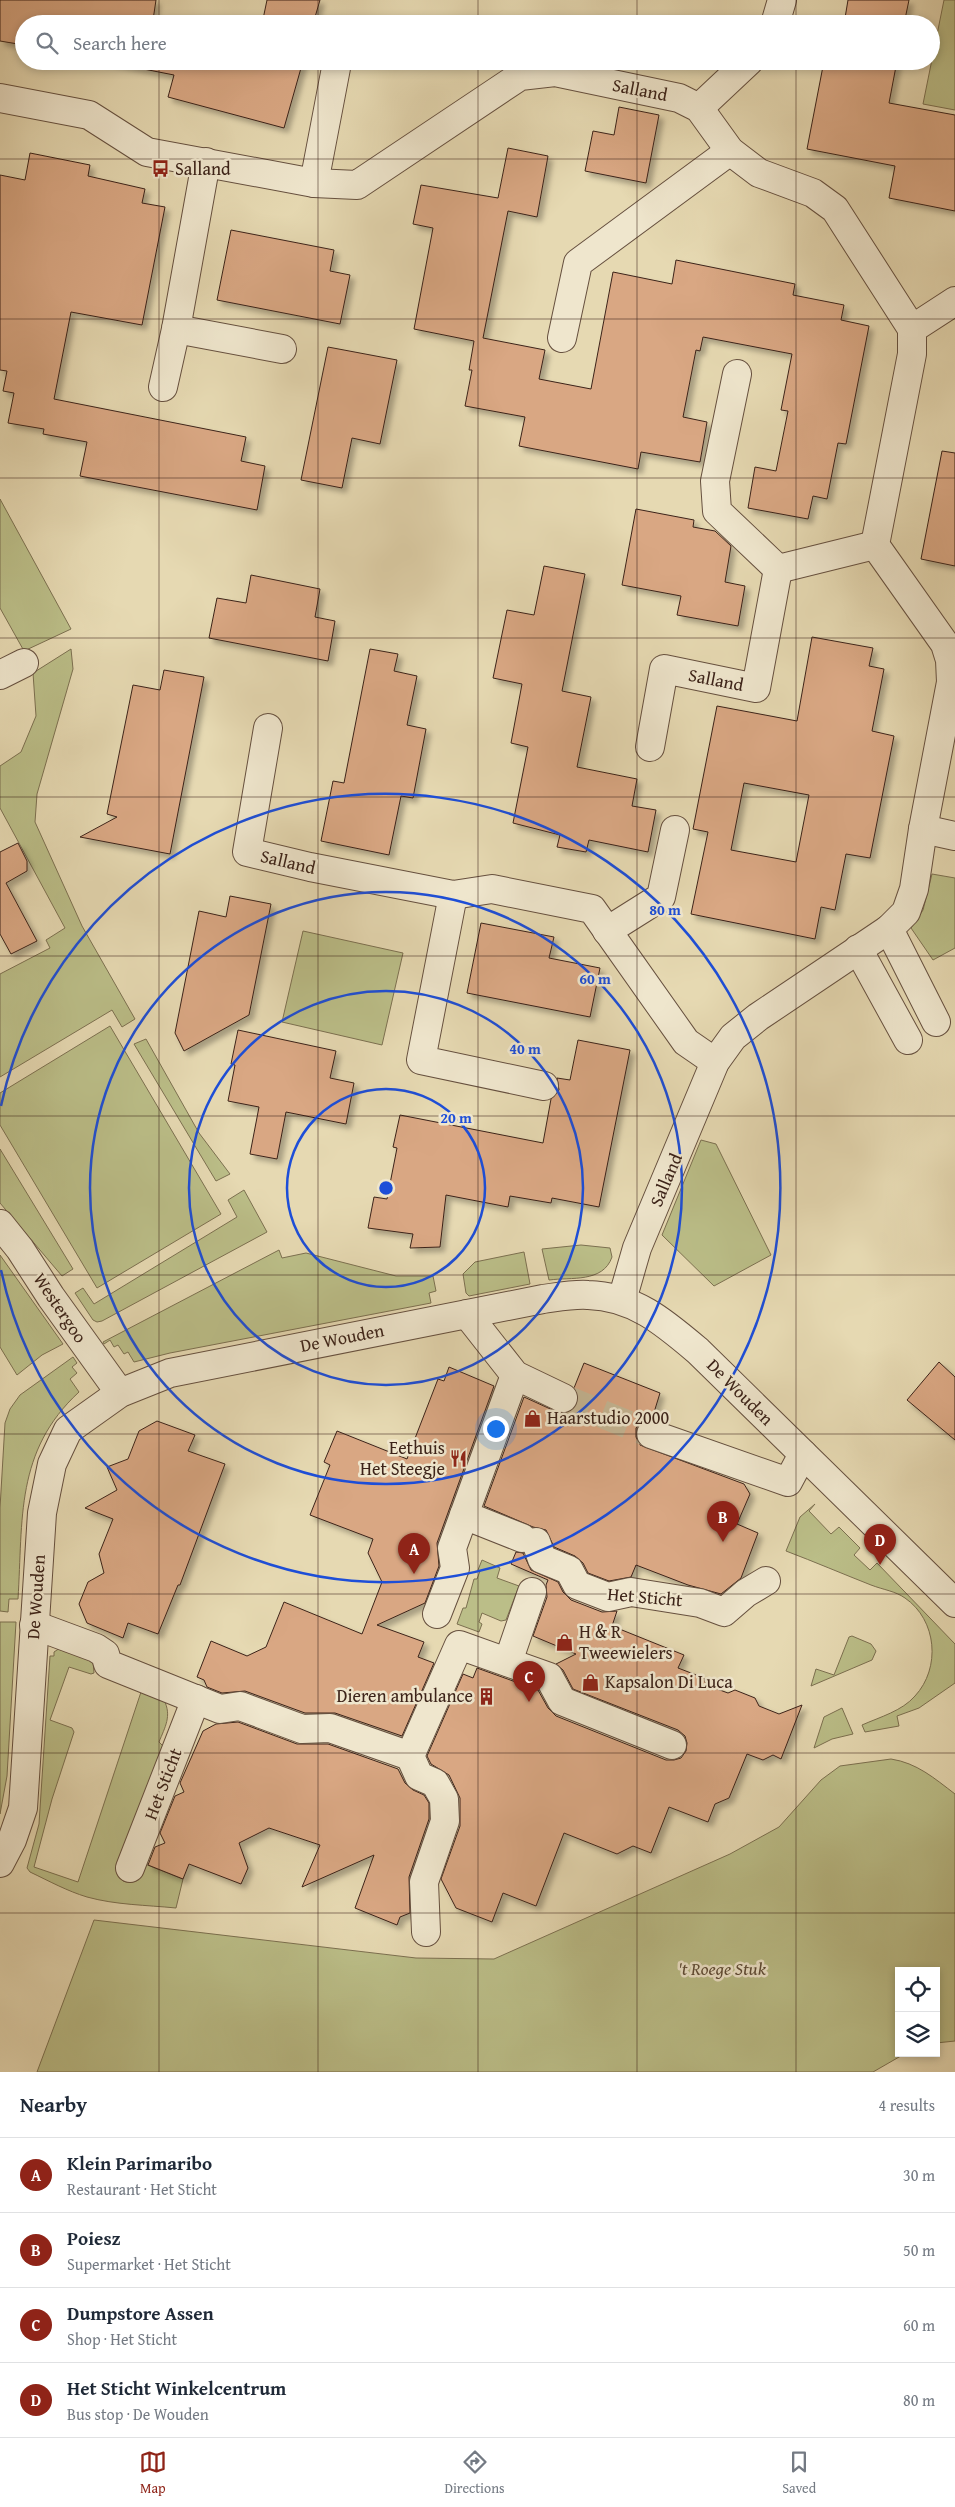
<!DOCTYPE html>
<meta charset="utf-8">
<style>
body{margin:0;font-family:"Gentium Book Plus",serif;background:#f6f6f7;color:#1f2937}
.controls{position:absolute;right:15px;bottom:15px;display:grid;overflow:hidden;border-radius:0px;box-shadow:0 2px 8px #0003}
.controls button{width:45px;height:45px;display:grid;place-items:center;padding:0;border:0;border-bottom:1px solid #e0e1e3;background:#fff;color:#1f2937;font:25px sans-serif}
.you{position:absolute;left:495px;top:1428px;width:18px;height:18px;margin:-12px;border:4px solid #fff;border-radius:50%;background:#1a73e8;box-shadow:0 0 0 8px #1a73e833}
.badge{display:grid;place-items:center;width:32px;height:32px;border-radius:50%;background:#8f2418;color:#fff;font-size:16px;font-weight:700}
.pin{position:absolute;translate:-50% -41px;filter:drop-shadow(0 1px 2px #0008)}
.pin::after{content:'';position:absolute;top:26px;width:18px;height:15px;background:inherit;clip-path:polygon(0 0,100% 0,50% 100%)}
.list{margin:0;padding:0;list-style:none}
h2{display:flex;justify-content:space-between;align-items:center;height:65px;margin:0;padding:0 20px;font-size:21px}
h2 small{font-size:16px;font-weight:400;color:#747a83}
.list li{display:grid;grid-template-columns:32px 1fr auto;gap:15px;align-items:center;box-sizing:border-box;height:75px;padding:0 20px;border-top:1px solid #e0e1e3}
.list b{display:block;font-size:19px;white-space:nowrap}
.list p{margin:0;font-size:16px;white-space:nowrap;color:#747a83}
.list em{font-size:16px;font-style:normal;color:#747a83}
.icon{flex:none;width:28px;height:28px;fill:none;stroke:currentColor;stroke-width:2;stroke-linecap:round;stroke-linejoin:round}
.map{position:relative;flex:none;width:955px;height:2072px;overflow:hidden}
.search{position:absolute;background:#fff;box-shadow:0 2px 8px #0003;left:15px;right:15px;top:15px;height:55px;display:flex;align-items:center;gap:12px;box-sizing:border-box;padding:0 18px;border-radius:28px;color:#747a83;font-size:19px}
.sheet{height:365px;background:#fff}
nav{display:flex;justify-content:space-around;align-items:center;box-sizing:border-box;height:70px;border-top:1px solid #e0e1e3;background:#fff;font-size:14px;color:#747a83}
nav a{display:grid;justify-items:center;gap:2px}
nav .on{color:#8f2418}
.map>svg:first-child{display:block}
.green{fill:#bbbe88;stroke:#7c7050}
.building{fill:#d9a783;stroke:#3c2319;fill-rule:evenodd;filter:url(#shadow)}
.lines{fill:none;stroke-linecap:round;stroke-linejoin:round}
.minor-tunnel{stroke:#c4b593;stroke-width:28;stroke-dasharray:28 14;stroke-linecap:butt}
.minor-casing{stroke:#66503f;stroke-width:30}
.minor{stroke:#efe6cd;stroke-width:28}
.grid{fill:none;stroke:#3c2319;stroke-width:1;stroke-opacity:0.55}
.ring{fill:none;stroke:#1d4ed8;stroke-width:2.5}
.labels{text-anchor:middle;stroke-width:5;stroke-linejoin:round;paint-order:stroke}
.street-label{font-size:18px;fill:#3c2319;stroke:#efe6cd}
.poi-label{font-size:18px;fill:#3c2319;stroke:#efe6cd;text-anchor:start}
.park-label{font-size:18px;font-style:italic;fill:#5c4a35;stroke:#efe6cd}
.centre{fill:#1d4ed8;stroke:#efe6cd;stroke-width:2.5}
.ring-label{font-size:15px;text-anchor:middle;font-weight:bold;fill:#1d4ed8;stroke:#efe6cd;stroke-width:5;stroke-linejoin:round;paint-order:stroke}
</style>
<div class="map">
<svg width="955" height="2072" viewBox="0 0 955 2072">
<defs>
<filter id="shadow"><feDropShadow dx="4.5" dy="4.5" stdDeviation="2.5" flood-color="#0004"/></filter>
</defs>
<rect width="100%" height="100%" fill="#e6d9b2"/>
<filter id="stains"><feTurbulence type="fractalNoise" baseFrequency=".004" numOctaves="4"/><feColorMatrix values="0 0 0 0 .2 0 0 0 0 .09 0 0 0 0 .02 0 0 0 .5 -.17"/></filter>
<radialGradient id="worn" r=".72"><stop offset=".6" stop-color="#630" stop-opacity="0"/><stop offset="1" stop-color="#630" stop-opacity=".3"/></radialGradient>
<g class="green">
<path d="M944 0H955V110L923 104Z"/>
<path d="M0 499 71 629 24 651 0 608Z"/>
<path d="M71 649 73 669 37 794 35 822 82 926 135 1019 122 1027 112 1010 0 1077V974L50 948 46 940 65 928 0 808V766L21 752 36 716 33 673Z"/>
<path d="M932 874 955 878V948L933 960 911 928 923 910Z"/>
<path d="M303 931 403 953 382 1045 282 1022Z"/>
<path d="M110 1026 221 1214 97 1288 0 1125V1093Z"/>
<path d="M146 1039 199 1133 230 1174 216 1181 134 1044Z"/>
<path d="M701 1140 716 1144 771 1255 714 1286 662 1235Z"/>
<path d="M0 1149 73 1269 62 1276 0 1203Z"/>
<path d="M244 1190 267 1232 102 1321 97 1322 93 1320 75 1293 83 1288 94 1304 237 1217 228 1200Z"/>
<path d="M581 1245 610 1248 612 1257C603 1283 571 1277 549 1280L542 1249Z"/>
<path d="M279 1250 282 1258 306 1253 396 1276H433L436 1291 429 1293 431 1303 170 1353 134 1362 128 1352 124 1354 118 1345 114 1347 110 1340 104 1344 103 1342Z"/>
<path d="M524 1252 530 1284 469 1296 466 1293 463 1274 475 1262Z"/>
<path d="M0 1255 63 1344 42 1355 17 1375 0 1347Z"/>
<path d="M73 1357 77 1363 72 1367 77 1373 70 1379 79 1392C15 1451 23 1519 18 1599H9L8 1612 0 1611V1508L5 1423 10 1409 20 1395Z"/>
<path d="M815 1504 809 1511 831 1534 839 1527 860 1548 854 1555 870 1570 877 1563 955 1644V1683L919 1708 897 1716 899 1726 865 1732 862 1725C880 1717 902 1711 915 1696 941 1668 937 1620 905 1598 895 1591 884 1590 871 1585 843 1574 815 1562 786 1551L800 1517Z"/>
<path d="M482 1560 500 1568 497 1578 519 1586 506 1620 501 1621 482 1613 479 1622 482 1624 479 1632 457 1624 463 1608H466L474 1579H477L480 1571 478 1570Z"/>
<path d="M0 1622H16L7 1776 0 1814Z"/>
<path d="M852 1636 871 1644 876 1651 872 1660 811 1686 816 1669 834 1675 849 1637Z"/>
<path d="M60 1648 93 1661 94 1673 91 1674 69 1667 50 1720 72 1728 74 1732 52 1799 34 1867 78 1882 141 1692 164 1700C172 1716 165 1727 159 1742L165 1748 117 1872 123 1881C137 1886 140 1875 145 1864L183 1879 176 1908C146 1905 116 1905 87 1897 67 1891 49 1881 30 1872L27 1868 39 1824 50 1656H54V1652Z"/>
<path d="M842 1708 853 1734 832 1739 814 1748 824 1717Z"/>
<path d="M891 1759C917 1763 934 1778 955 1794V2041L936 2043V1971H899V2053H906L873 2072H37L94 1920 416 1958 494 1959 730 1854 779 1827 821 1780 840 1766Z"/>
</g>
<g class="building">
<path d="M0 0H156L153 20 170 24H24V45L0 41Z"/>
<path d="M267 0H320L313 24H262Z"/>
<path d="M848 0H909L904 24H844Z"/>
<path d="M103 61H303L284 128 168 97 174 75Z"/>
<path d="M824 61H897L889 103 955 115V211L889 198 895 166 807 149Z"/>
<path d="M619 107 659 115 646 183 585 171 593 131 614 135Z"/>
<path d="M508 148 548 156 537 217 508 211 483 338 545 350 539 379 591 389 613 272 672 284 676 260 795 284 793 295 844 305 841 320 869 326 846 444 838 443 827 499 813 496 808 519 748 508 755 467 776 471 788 411 781 410 792 354 703 337 700 351 696 350 683 417 707 422 700 462 641 452 638 469 519 446 525 417 465 406 472 370H469L474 341 414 329 433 228 413 224 421 185 498 198Z"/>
<path d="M30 153 90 165 88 176 145 189 142 203 165 207 142 325 71 312 54 399 246 437 241 461 265 466 257 510 80 476 87 442 43 434 44 429 8 423 14 393 3 391 7 371 0 370V175L25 180Z"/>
<path d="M231 230 334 250 330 271 350 275 340 324 217 300Z"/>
<path d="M328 347 397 360 380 444 352 438 342 488 301 480Z"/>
<path d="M942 451 955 453V566L921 559Z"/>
<path d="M636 509 694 520 693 527 715 531 731 546 725 582 745 586 738 626 677 615 681 596 622 585Z"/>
<path d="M544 566 585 574 562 691 591 697 577 767 637 779 632 806 656 810 648 852 589 840 586 852 557 847 560 835 513 823 528 747 511 743 522 684 493 678 507 610 534 615Z"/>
<path d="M251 575 320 589 315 617 335 621 328 661 209 638 217 598 246 603Z"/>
<path d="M812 637 873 648 869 666 884 669 872 731 894 736 870 858 846 854 835 910 821 907 815 939 691 914 708 832 693 829 717 706 797 721ZM744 783 809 795 796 862 731 850Z"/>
<path d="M370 649 398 654 394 671 417 676 407 725 426 729 413 798 401 796 389 855 321 841 333 781 344 783Z"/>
<path d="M164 670 204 677 170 854 80 837 117 817 107 814 133 685 160 690Z"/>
<path d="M18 843 27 861V871L6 883 37 941 11 954 0 934V852Z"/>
<path d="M230 896 271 904 249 1015 184 1051 175 1033 199 911 226 917Z"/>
<path d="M481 923 554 937 549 958 600 968 590 1017 467 993Z"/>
<path d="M238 1030 336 1051 330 1078 354 1083 346 1124 286 1112 277 1159 250 1154 259 1107 228 1101 235 1065 231 1064Z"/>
<path d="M578 1040 630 1050 599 1207 552 1198 551 1203 510 1196 508 1207 446 1195 440 1247 410 1248 413 1234 368 1228 374 1197 387 1199 397 1148 393 1147 400 1115 543 1143 551 1099 559 1090 557 1078 570 1080Z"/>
<path d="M939 1362 955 1377V1440L907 1400Z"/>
<path d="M584 1363 660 1393 652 1419 641 1422 636 1428V1437L640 1445 744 1484 750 1494 737 1524 758 1533 741 1578 721 1594 688 1585 636 1565 631 1577 609 1581 588 1573 583 1563 575 1556 554 1547 546 1530 533 1527 484 1506 524 1397 557 1412 564 1414 571 1411 577 1404 578 1396 574 1388Z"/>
<path d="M449 1367 494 1386 437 1543 439 1566 425 1603 377 1625 424 1642 418 1657 434 1663 402 1736 335 1713H305L245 1691 222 1693 207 1687 204 1680 197 1677 211 1641 247 1656 266 1647 284 1602 362 1634 382 1582 368 1553 373 1539 310 1515 330 1465 324 1462 337 1431 407 1459 438 1379 444 1381Z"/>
<path d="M157 1421 195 1435 188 1451 225 1464 180 1585H178L158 1634 128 1623 123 1638 87 1623 79 1604 88 1582 104 1573 99 1554 113 1519 85 1508 117 1490 107 1467 128 1459 139 1431Z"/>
<path d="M516 1552 523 1553 531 1570 558 1582 563 1592 571 1600 602 1612 617 1611 612 1626 684 1655 678 1668 704 1678 706 1685 728 1693 735 1690 755 1698 759 1706 779 1714 802 1705 781 1759 773 1755 763 1760 747 1754 729 1798 715 1804 708 1822 669 1807 651 1853 633 1846 617 1854 564 1833 536 1906 503 1893 492 1922 456 1908 441 1879 460 1826V1798L449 1775 431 1764 427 1756 463 1674 473 1678 477 1668 538 1690 548 1708 556 1716 666 1760H674L681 1758 686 1751 687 1743 685 1736 678 1730 573 1689 563 1670 556 1664 576 1654 533 1636 547 1597 546 1585 548 1580 511 1564Z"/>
<path d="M238 1722 297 1744H328L398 1769 405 1783 413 1790 424 1795 429 1803V1819L409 1877 410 1913 400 1917 397 1925 355 1908 374 1855 302 1887 320 1845 269 1828 239 1843 248 1868 241 1884 189 1864 183 1879 148 1865 155 1847 165 1843 160 1833 175 1796 184 1792 180 1783 203 1731 216 1724Z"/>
</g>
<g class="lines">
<path class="minor-tunnel" d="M563 1398 651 1434"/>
<defs>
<g id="minor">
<path d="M775 24 782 0"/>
<path d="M0 98 89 115 147 152 314 183 357 185 520 76 555 72 679 98 699 108 730 151 759 173 813 193 835 209 912 329V354L875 545 945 644 950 660 951 682 923 829 914 889 906 912 889 929 758 1017 733 1037 715 1062 637 1248 622 1300"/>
<path d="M699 108 749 61"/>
<path d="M314 183 336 68"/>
<path d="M176 329 282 349"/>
<path d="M912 329 955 301"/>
<path d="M562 338 578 263 730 151"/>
<path d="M737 374 715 481 717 511 778 569"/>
<path d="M163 387 176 329 206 162"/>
<path d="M778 569 875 545"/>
<path d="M0 675 24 663"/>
<path d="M268 728 247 852 310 867 453 895 492 889 592 909 686 1042 715 1062"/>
<path d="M650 747 664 669 756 688 778 569"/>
<path d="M923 829 955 836"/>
<path d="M453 895 421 1060 544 1086"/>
<path d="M889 929 936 1022"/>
<path d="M607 931 661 897 675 830"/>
<path d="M858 949 908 1040"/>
<path d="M0 1224 20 1249 51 1297 120 1393"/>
<path d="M467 1314 515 1375 563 1398"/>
<path d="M515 1375 464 1515 522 1538"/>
<path d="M651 1434 788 1482 803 1454"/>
<path d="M536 1542 542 1559 569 1570 577 1585 608 1597 631 1592 700 1603 724 1612 746 1593 766 1581"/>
<path d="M437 1614 455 1568 452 1548 464 1515"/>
<path d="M34 1625 96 1648 105 1654 108 1664 220 1709 240 1706 302 1729 330 1728 410 1756 459 1645 549 1677 562 1701 672 1745"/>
<path d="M508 1662 532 1592"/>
<path d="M410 1756 419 1776 435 1783 444 1799 445 1821 424 1882 426 1932"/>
<path d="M0 1863 12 1840 23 1808 42 1513 52 1464 68 1430 120 1393 170 1373 543 1299C558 1297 573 1294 588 1295 634 1296 665 1323 698 1351L955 1603"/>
<path d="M130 1868 196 1699"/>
</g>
</defs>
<use href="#minor" class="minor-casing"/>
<use href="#minor" class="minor"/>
</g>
<path class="grid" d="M159 0V24M318 0V24M478 0V24M637 0V24M796 0V24M159 61V2072M318 61V2072M478 61V2072M637 61V2072M796 61V2072M0 159H955M0 319H955M0 478H955M0 638H955M0 797H955M0 956H955M0 1116H955M0 1275H955M0 1434H955M0 1594H955M0 1753H955M0 1913H955"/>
<g class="ring">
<circle cx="386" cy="1188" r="99"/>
<circle cx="386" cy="1188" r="197"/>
<circle cx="386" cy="1188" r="296"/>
<path d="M1 1106A394 394 0 1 1 1 1270"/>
</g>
<defs>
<symbol id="bus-bare" viewBox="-9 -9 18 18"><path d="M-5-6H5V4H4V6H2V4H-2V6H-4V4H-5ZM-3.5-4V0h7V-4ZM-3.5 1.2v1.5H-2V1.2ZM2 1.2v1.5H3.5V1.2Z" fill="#8f2418" stroke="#efe6cd" stroke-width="2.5" paint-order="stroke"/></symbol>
<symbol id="shop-bare" viewBox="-9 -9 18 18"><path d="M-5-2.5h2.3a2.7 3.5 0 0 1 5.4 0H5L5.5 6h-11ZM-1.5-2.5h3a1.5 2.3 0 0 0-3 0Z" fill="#8f2418" stroke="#efe6cd" stroke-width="2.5" paint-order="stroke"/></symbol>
<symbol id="restaurant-bare" viewBox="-9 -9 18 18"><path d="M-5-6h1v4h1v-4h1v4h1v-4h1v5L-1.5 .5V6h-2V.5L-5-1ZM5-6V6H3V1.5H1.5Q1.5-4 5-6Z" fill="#8f2418" stroke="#efe6cd" stroke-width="2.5" paint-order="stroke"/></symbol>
<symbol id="building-bare" viewBox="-9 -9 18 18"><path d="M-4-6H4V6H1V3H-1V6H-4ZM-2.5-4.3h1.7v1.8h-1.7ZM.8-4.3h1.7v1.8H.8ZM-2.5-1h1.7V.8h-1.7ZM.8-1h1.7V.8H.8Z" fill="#8f2418" stroke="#efe6cd" stroke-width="2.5" paint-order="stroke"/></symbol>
</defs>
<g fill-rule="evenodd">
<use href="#bus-bare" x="148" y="156" width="25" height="25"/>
<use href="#shop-bare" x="520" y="1406" width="25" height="25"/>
<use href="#restaurant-bare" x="446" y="1446" width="25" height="25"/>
<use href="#shop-bare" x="552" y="1630" width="25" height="25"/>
<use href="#shop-bare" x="578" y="1670" width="25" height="25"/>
<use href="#building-bare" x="474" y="1684" width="25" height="25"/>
</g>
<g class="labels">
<g class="street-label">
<text transform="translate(640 90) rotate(11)" y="6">Salland</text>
<text transform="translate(716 680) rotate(11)" y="6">Salland</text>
<text transform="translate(288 862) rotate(13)" y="6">Salland</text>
<text transform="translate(666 1180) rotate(-67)" y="6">Salland</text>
<text transform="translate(60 1308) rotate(56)" y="6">Westergoo</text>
<text transform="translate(342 1338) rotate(-11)" y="6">De Wouden</text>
<text transform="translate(740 1392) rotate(45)" y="6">De Wouden</text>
<text transform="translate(36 1597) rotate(-86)" y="6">De Wouden</text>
<text transform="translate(645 1597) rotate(5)" y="6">Het Sticht</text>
<text transform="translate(163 1784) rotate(-69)" y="6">Het Sticht</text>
</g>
<g class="poi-label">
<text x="175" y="175">Salland</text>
<text x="547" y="1424">Haarstudio 2000</text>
<text x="445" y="1454" text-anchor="end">Eethuis<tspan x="445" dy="21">Het Steegje</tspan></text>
<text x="579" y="1638">H &amp; R<tspan x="579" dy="21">Tweewielers</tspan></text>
<text x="605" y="1688">Kapsalon Di Luca</text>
<text x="473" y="1702" text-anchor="end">Dieren ambulance</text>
</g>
<g class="park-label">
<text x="722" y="1975">'t Roege Stuk</text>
</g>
</g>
<circle cx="386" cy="1188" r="8" class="centre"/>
<g class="ring-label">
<text x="665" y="915">80 m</text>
<text x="595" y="984">60 m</text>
<text x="525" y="1054">40 m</text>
<text x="456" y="1123">20 m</text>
</g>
<rect width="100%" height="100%" filter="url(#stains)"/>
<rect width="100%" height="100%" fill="url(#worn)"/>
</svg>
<div class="controls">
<button><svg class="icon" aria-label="locate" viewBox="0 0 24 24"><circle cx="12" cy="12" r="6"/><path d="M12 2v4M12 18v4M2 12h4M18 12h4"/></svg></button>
<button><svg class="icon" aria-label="layers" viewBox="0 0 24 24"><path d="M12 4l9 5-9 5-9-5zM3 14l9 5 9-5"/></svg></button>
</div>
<div class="you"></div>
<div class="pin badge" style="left:414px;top:1574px">A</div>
<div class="pin badge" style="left:723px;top:1542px">B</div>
<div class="pin badge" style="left:529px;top:1702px">C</div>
<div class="pin badge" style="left:880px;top:1565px">D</div>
<div class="search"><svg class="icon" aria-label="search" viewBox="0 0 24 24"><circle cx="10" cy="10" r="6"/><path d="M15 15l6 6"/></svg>Search here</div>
</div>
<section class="sheet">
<h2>Nearby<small>4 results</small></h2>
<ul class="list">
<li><span class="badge">A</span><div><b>Klein Parimaribo</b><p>Restaurant · Het Sticht</p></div><em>30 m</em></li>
<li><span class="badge">B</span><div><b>Poiesz</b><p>Supermarket · Het Sticht</p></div><em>50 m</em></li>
<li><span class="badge">C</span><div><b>Dumpstore Assen</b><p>Shop · Het Sticht</p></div><em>60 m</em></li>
<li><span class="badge">D</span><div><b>Het Sticht Winkelcentrum</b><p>Bus stop · De Wouden</p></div><em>80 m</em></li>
</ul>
</section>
<nav>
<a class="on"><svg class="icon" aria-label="map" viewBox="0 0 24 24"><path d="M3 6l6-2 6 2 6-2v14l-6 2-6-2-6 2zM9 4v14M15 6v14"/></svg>Map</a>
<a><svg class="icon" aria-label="directions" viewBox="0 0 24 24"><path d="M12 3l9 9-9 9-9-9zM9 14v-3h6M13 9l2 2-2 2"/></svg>Directions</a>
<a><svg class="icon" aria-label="saved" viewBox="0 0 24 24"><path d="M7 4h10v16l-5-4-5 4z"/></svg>Saved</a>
</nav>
